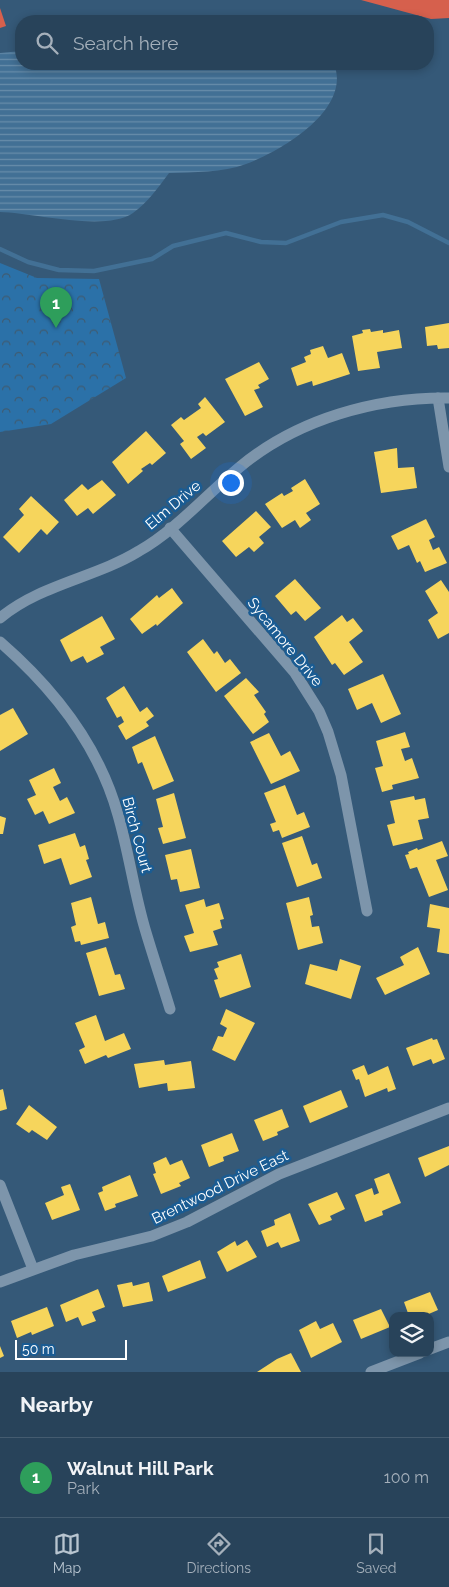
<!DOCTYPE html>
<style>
body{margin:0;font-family:Raleway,sans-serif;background:#304a60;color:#f1f3f6}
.controls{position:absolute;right:15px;bottom:15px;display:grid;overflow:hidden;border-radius:10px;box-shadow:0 2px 8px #0003}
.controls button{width:45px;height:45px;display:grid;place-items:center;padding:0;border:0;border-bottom:1px solid #445c70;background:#28435a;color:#f1f3f6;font:25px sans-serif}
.scale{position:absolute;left:15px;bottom:12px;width:112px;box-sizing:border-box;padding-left:5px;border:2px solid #fff;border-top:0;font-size:14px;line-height:18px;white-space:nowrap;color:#fff;-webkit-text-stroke:4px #1a5c93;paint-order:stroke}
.you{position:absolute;left:230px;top:482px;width:18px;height:18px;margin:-12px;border:4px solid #fff;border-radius:50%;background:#1a73e8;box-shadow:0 0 0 8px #1a73e833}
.badge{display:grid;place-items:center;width:32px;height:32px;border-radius:50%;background:#b8c5d0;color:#fff;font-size:16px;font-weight:700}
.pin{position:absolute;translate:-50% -41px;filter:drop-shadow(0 1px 2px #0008)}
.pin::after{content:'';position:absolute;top:26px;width:18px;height:15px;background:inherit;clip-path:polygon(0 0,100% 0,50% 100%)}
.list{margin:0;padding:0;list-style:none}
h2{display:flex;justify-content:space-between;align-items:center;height:65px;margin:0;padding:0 20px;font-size:21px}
h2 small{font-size:16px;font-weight:400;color:#a5b0bb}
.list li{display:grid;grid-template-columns:32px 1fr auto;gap:15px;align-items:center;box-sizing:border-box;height:80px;padding:0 20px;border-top:1px solid #445c70}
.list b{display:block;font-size:19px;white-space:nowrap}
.list p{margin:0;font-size:16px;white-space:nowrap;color:#a5b0bb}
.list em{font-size:16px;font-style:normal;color:#a5b0bb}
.icon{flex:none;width:28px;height:28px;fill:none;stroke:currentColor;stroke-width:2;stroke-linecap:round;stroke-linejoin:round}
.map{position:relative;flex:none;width:449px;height:1372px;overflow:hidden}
.search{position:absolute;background:#28435a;box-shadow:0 2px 8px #0003;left:15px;right:15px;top:15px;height:55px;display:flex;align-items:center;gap:12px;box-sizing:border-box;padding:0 18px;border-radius:20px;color:#a5b0bb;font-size:19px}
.sheet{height:145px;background:#28435a}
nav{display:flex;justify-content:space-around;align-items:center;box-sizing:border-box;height:70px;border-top:1px solid #445c70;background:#28435a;font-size:14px;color:#a5b0bb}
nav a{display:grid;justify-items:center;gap:2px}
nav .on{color:#b8c5d0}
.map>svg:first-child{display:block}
.park{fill:url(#park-crowns)}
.water{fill:url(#water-rules)}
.homes{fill:#f6d55c}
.shops{fill:#d6604d}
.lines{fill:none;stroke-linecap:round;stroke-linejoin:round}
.stream{stroke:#427095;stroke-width:4.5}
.street{stroke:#7d95ab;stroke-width:11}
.labels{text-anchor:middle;stroke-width:5;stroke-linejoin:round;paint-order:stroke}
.street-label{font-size:15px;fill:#fff;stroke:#1a5c93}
</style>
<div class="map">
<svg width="449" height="1372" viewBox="0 0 449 1372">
<defs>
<pattern id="park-crowns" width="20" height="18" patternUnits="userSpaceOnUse" patternTransform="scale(1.25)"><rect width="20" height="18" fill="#2b71a8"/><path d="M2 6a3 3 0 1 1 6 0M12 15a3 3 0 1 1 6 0" fill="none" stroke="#3f5b71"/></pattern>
<pattern id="water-rules" width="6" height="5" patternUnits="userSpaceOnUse" patternTransform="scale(1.25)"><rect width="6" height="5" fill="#427095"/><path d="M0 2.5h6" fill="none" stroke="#688daa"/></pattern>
</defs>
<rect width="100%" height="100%" fill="#355978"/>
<path class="park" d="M0 263 37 278 99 279 126 378 51 424 0 432Z"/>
<path class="water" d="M21 51V64H334C352 109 282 151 246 164 222 173 194 172 169 173 158 188 148 202 133 213 105 232 35 213 0 212V53Z"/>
<g class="homes">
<path d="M449 323V348L438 349 437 345 427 346 425 327Z"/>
<path d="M370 329 371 332 383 330V333L399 330 402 348 377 352 380 368 358 371 352 336 363 333 362 330Z"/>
<path d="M323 346 328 358 342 353 350 374 313 386 312 381 297 386 291 368 306 362 304 357 311 354 310 350Z"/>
<path d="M259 362 269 379 258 385 260 388 254 390 263 407 245 416 225 379Z"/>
<path d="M205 397 225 422 206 436 203 433 197 437 206 448 191 459 180 444 184 441 171 425 181 417 184 420 201 408 198 404Z"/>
<path d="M146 431 166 453 152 465 150 463 141 469 143 471 128 484 112 462Z"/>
<path d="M397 448 398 468 414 467 417 488 381 493 374 452Z"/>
<path d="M305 479 320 504 306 513 311 520 300 528 295 520 282 528 265 504 282 493 284 496 293 491 291 488Z"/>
<path d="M102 480 116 495 93 514 88 508 77 516 64 500 82 484 88 490Z"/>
<path d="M31 496 59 522 47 535 41 529 19 553 3 537 24 515 19 509Z"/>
<path d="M256 511 271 527 259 537 264 543 254 552 249 547 236 557 222 541Z"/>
<path d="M426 519 435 537 429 540 433 550 439 547 447 563 425 572 420 561 417 563 409 545 398 550 391 536Z"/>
<path d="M295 579 321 608 305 621 296 611 291 615 275 596Z"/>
<path d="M441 580 449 592V633L438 639 428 620 438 613 425 591Z"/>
<path d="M172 588 183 603 157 626 156 624 142 634 130 619 157 595 159 598Z"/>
<path d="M342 615 347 622 353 618 363 631 349 642 363 662 344 675 335 663 332 665 314 637Z"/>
<path d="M102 616 115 639 100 647 104 654 87 663 83 656 71 662 60 640Z"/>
<path d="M203 639 214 654 217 651 225 663 230 659 241 673 216 692 187 652Z"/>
<path d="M383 674 401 714 381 723 372 703 357 710 348 689Z"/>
<path d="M246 678 259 692 254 695 266 712 264 714 269 722 253 734 224 696Z"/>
<path d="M124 686 140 712 147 707 154 716 146 722 149 726 126 740 118 726 124 722 121 716 117 718 106 698Z"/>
<path d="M13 708 28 734 0 751V715Z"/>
<path d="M405 732 410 747 401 749 405 761 412 758 419 778 392 785 393 789 382 792 375 768 383 766 376 741Z"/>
<path d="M269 733 281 756 290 751 300 771 271 784 250 742Z"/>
<path d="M155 736 174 781 153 790 142 762 138 764 132 747Z"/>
<path d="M54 768 61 783 53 787 60 801 67 797 75 813 49 824 43 811 35 815 27 799 36 795 29 780Z"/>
<path d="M285 785 297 815 304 812 310 827 282 838 279 830 273 832 270 824 276 822 264 793Z"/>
<path d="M174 793 186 838 163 844 158 828 163 827 156 799Z"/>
<path d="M414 796 415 800 425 798 429 818 418 820 423 839 393 846 387 825 395 823 390 801Z"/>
<path d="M0 816 6 818 3 834H0Z"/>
<path d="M75 833 80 847 85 845 89 859 86 860 92 877 70 885 61 858 44 864 38 845Z"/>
<path d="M302 836 312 865 317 863 322 878 297 887 282 843Z"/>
<path d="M442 841 448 856 436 860 448 890 429 897 417 867 410 869 405 855 409 854 408 852 417 848 418 850Z"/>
<path d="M191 849 200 888 180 892 177 879 171 880 165 855Z"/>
<path d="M91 897 98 924 105 922 109 938 81 945 80 941 75 942 71 927 76 925 71 903Z"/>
<path d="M309 897 313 915 310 916 312 927 319 926 323 943 298 950 286 903Z"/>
<path d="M204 899 206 907 219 903 224 919 220 920 222 928 213 931 218 945 190 952 184 936 194 933 185 905Z"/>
<path d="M430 904 449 908V954L437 952 440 929 427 927Z"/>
<path d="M106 947 115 975 120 974 125 989 99 996 86 953Z"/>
<path d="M418 947 430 974 385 995 376 978 404 965 400 957Z"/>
<path d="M241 954 251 987 220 998 214 980 218 979 214 969 219 967 217 962Z"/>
<path d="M340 959 361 966 351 999 305 984 310 964 337 971Z"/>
<path d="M226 1009 255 1023 235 1061 212 1050 218 1036 223 1037 227 1028 220 1024Z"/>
<path d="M96 1015 105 1041 124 1033 131 1049 108 1058 106 1055 85 1064 79 1050 85 1047 75 1023Z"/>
<path d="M432 1038 433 1040 437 1039 445 1059 433 1064 431 1059 413 1066 406 1048Z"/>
<path d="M164 1060 165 1065 191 1061 195 1088 168 1091 167 1083 139 1088 134 1064Z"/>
<path d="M364 1065 368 1075 388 1066 396 1089 388 1092 387 1088 365 1097 359 1079 356 1080 352 1070Z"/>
<path d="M3 1089 7 1109 0 1111V1090Z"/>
<path d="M341 1090 348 1107 310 1123 303 1106Z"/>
<path d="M29 1105 57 1127 47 1140 32 1130 29 1133 16 1124Z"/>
<path d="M282 1109 289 1127 277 1132 278 1135 263 1141 254 1120Z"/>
<path d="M232 1133 239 1151 223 1157 224 1161 209 1167 201 1145Z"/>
<path d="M449 1146V1165L425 1177 418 1158Z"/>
<path d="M166 1157 170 1165 182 1160 190 1178 179 1183 181 1186 161 1194 153 1174 156 1173 153 1163Z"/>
<path d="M389 1173 401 1203 382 1211 383 1215 365 1222 355 1195 372 1188 374 1195 379 1193 374 1179Z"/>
<path d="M130 1175 138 1196 115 1204 116 1207 105 1211 98 1193 103 1191 102 1187Z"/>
<path d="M70 1184 80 1210 52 1220 45 1203 64 1195 61 1187Z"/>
<path d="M337 1192 345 1209 330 1216 332 1220 319 1225 308 1204Z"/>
<path d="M290 1213 300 1241 281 1248 278 1242 267 1247 261 1231 275 1225 274 1220Z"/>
<path d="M247 1240 257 1257 227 1272 217 1252 235 1241 237 1246Z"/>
<path d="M200 1260 206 1278 168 1292 162 1276Z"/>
<path d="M132 1282 133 1286 149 1282 153 1301 123 1307 117 1285Z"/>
<path d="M98 1289 105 1307 92 1312 96 1321 82 1326 78 1317 66 1322 60 1305Z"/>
<path d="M430 1292 438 1310 424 1316H409L404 1302Z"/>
<path d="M47 1307 54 1326 32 1335 31 1332 17 1338 11 1321Z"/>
<path d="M381 1309 390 1327 361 1339 353 1320Z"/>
<path d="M316 1321 320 1329 333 1323 342 1342 311 1358 299 1330Z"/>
<path d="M0 1346 4 1356 0 1358Z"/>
<path d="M291 1353 301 1372H257L277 1359Z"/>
</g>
<g class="shops">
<path d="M361 0H449V18L431 19Z"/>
<path d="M0 8 6 26 0 28Z"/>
</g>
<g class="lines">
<path class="stream" d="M0 249 28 262 59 270 94 271 152 259 173 246 226 233 261 242 286 243 341 222 383 215 408 222 449 243"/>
<g class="street">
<path d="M438 398 449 467"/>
<path d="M170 528 295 673 319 711 328 732 341 775 367 911"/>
<path d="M0 618C41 584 95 578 139 551 176 530 208 493 241 466 298 419 376 397 449 398"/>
<path d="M0 642C53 688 99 746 118 815 129 853 134 892 145 929 153 956 162 983 170 1009"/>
<path d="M0 1185 33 1269"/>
<path d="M0 1282 74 1255 152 1236 187 1222 279 1174 449 1108"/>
<path d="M430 1349 449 1342"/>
<path d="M371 1372 420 1353"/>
</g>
</g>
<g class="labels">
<g class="street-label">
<text transform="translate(173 505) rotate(-40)" y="5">Elm Drive</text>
<text transform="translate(285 642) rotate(51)" y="5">Sycamore Drive</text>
<text transform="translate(137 835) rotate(75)" y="5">Birch Court</text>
<text transform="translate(220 1187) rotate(-26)" y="5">Brentwood Drive East</text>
</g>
</g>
</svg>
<div class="controls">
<button><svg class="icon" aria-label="layers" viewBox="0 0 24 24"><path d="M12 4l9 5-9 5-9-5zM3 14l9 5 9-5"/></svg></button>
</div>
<div class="scale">50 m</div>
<div class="you"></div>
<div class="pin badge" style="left:56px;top:328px;background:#2e9e5b">1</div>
<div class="search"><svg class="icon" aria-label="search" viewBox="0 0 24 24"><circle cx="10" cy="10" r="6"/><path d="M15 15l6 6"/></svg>Search here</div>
</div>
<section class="sheet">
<h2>Nearby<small></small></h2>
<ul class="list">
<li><span class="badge" style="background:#2e9e5b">1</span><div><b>Walnut Hill Park</b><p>Park</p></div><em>100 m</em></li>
</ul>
</section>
<nav>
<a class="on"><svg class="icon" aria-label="map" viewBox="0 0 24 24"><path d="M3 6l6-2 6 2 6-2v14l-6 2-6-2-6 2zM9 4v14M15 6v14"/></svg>Map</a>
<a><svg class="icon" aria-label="directions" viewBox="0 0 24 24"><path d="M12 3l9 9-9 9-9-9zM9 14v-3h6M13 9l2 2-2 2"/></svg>Directions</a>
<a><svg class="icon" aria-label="saved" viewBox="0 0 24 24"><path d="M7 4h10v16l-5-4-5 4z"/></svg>Saved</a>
</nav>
